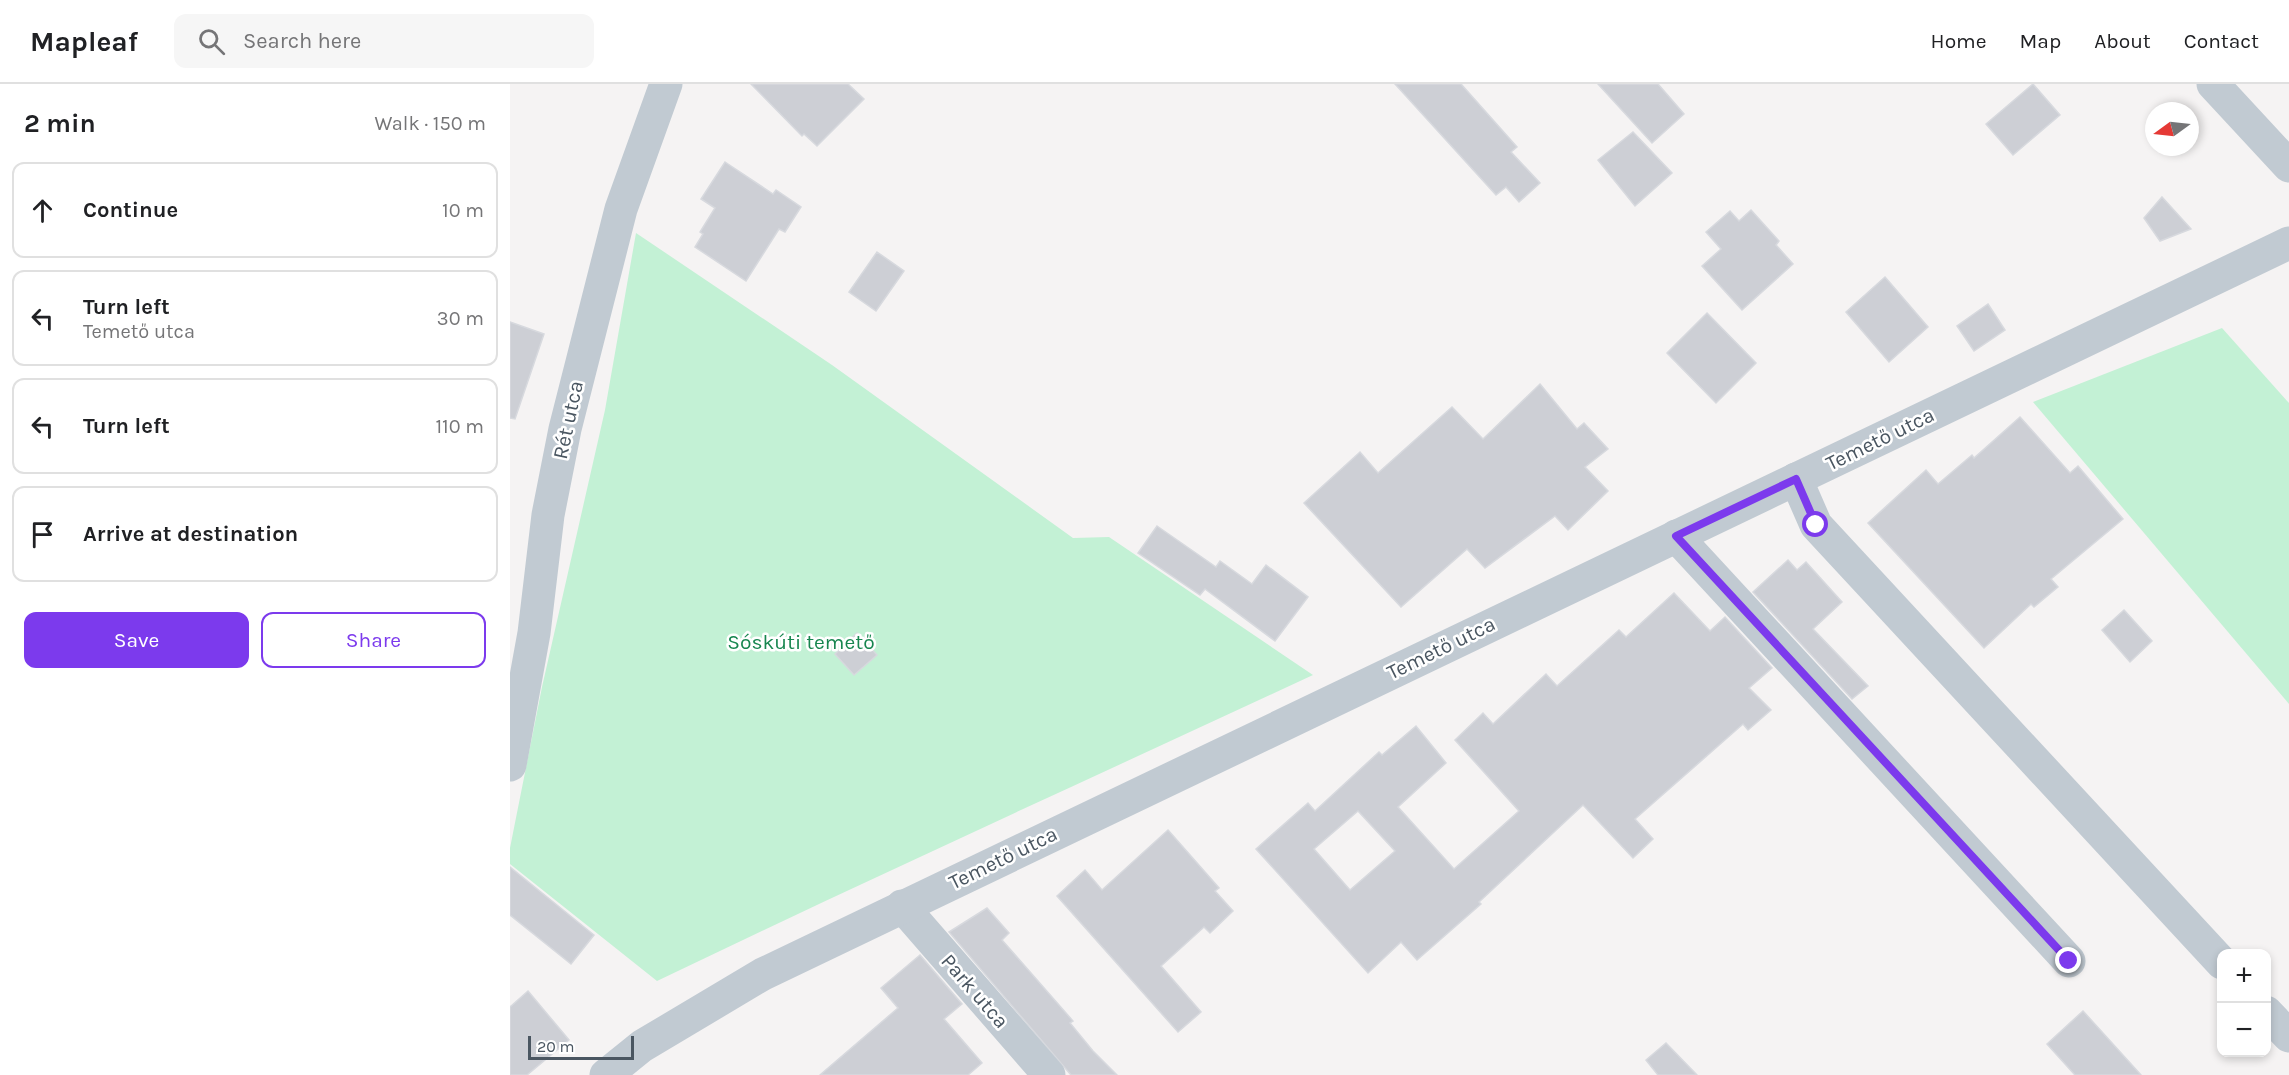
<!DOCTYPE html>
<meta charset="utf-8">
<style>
body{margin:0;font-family:Karla,sans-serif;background:#f6f6f6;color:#202124}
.controls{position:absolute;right:18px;bottom:18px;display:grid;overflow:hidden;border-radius:12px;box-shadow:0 3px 9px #0003}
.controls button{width:54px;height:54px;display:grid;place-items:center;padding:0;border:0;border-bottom:2px solid #e0e0e0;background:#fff;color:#202124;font:30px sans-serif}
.compass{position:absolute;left:1635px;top:18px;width:54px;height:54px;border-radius:50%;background:#fff;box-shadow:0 3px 9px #0003;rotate:255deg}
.scale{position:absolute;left:18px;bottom:15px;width:106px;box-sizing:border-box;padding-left:6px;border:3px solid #4a5661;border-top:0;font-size:16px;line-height:21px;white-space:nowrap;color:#4a5661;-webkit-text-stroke:4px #fff;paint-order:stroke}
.stop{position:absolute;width:18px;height:18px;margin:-14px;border:4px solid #7c3aed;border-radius:50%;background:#fff}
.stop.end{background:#7c3aed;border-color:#fff;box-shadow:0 2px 6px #0008}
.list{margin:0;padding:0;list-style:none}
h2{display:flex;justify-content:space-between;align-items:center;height:78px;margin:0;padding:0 24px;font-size:26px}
h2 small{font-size:20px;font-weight:400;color:#757577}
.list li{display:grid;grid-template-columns:39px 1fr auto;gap:18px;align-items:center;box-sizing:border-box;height:96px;margin:0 12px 12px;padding:0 12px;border:2px solid #e0e0e0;border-radius:12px}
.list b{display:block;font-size:22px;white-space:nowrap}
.list p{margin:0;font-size:20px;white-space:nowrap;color:#757577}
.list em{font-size:20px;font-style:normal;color:#757577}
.actions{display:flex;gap:12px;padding:18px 24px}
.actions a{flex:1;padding:14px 0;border:2px solid #7c3aed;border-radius:12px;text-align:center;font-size:21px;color:#7c3aed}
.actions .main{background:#7c3aed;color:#fff}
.icon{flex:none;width:33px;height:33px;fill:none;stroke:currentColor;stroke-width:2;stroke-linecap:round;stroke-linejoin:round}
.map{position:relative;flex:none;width:1779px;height:991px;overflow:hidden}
header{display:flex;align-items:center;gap:36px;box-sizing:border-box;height:84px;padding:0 30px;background:#fff;border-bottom:2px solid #e0e0e0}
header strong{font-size:28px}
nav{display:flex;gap:33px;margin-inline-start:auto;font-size:21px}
.search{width:420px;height:54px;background:#f6f6f6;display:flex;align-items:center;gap:15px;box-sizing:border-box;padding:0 21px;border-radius:12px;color:#757577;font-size:22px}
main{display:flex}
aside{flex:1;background:#fff}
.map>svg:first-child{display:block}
.green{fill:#c3f1d5}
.building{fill:#cdcfd5;stroke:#d7d9de;stroke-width:1.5;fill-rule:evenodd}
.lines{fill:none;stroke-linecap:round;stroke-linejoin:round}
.minor{stroke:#c1cad2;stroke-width:33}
.route{stroke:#7c3aed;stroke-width:8}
.labels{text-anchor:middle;stroke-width:5;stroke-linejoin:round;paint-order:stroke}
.street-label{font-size:21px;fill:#4a5661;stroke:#fff}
.park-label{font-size:21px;fill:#17864f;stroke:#fff}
</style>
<header>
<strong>Mapleaf</strong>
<div class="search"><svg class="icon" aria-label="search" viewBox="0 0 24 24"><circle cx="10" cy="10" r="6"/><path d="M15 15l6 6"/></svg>Search here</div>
<nav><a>Home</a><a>Map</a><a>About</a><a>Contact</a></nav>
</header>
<main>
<aside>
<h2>2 min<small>Walk · 150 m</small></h2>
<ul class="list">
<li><svg class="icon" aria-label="ahead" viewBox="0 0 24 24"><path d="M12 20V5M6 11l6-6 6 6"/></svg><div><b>Continue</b></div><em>10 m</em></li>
<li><svg class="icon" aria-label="left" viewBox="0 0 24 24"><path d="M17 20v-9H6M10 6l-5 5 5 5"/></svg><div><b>Turn left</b><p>Temető utca</p></div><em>30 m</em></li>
<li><svg class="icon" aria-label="left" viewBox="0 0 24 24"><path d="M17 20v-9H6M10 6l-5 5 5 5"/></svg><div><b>Turn left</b></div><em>110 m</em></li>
<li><svg class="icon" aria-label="arrive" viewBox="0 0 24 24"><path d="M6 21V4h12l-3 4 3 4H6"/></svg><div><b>Arrive at destination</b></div></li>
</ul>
<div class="actions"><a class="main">Save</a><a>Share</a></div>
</aside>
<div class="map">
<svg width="1779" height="991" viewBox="0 0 1779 991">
<rect width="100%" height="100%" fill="#f5f3f3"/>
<g class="green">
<path d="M126 149 322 281 563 454 599 453 803 591C584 693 365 792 147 897L0 780V764L32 603 95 326Z"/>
<path d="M1712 244 1779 319V620L1523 318Z"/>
</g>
<g class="building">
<path d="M241 0H338L354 15 307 62 294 50 292 52Z"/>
<path d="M885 0H951L1007 63 1001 68 1030 99 1009 118 996 103 986 111Z"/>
<path d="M1088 0H1148L1174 30 1142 59Z"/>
<path d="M1523 0 1550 31 1503 71 1476 40Z"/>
<path d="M1123 48 1162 89 1125 122 1088 76Z"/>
<path d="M215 78 263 110 266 106 291 123 275 148 269 145 236 197 185 163 193 150 190 148 205 124 191 115Z"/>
<path d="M1652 113 1681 145 1650 157 1634 134Z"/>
<path d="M1241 126 1269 157 1266 161 1283 180 1232 226 1192 182 1211 165 1196 148 1220 127 1229 137Z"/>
<path d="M367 168 394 187 366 227 339 208Z"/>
<path d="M1375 193 1418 243 1379 278 1336 228Z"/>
<path d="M1478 220 1495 246 1464 267 1447 242Z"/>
<path d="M1197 229 1246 279 1206 319 1157 269Z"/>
<path d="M0 238 34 250 5 335 0 334Z"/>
<path d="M1030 300 1067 345 1074 339 1098 365 1075 383 1098 407 1058 446 1045 432 975 484 957 465 891 523 794 419 850 368 868 389 942 323 973 355Z"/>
<path d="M1510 333 1560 389 1568 382 1613 435 1541 495 1548 503 1524 523 1521 520 1474 564 1358 439 1416 386 1428 400 1462 371 1464 374Z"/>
<path d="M647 442 706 483 710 477 742 500 756 481 798 513 765 557 695 505 690 511 628 469Z"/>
<path d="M1278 476 1287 486 1296 478 1332 518 1303 545 1358 602 1342 615 1243 508Z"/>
<path d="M1164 509 1200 547 1215 533 1262 584 1239 604 1261 626 1238 646 1233 640 1125 735 1143 755 1123 774 1073 721 969 818 971 820 907 876 891 858 858 889 746 765 798 719 805 727 869 668 872 671 906 642 936 679 888 723 944 785 1009 727 945 656 973 629 983 640 1036 590 1047 602 1109 546 1116 553ZM848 727 885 767 840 806 804 765Z"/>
<path d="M1614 526 1642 557 1620 578 1592 546Z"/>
<path d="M347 549 367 571 344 591 325 570Z"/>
<path d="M658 746 709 804 705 807 723 827 700 849 694 843 651 882 691 928 668 948 547 812 575 786 592 806Z"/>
<path d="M0 783 84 851 61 880 0 831Z"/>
<path d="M477 824 499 849 492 856 563 937 560 939 583 967 607 991H561L439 848Z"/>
<path d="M410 871 452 920 434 935 472 979 458 991H310L388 924 371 904Z"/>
<path d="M18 907 59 956 17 991H0V923Z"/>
<path d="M1573 927 1631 991H1565L1537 960Z"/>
<path d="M1156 959 1187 991H1148L1136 976Z"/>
</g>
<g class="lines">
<g class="minor">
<path d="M1703 0 1779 82"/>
<path d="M1286 395 1306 441 1712 879"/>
<path d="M1166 452 1559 877"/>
<path d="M0 681 24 549 38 431 55 345 111 125 156 0"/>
<path d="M392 822 539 991"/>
<path d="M1756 928 1779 952"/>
<path d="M96 991 132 962 253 890 1779 159"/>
</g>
</g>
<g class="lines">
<path class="route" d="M1306 441 1286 395 1166 452 1559 877"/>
</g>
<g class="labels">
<g class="street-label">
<text transform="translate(58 336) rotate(-78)" y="7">Rét utca</text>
<text transform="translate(1370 355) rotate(-26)" y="7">Temető utca</text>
<text transform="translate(931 564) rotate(-26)" y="7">Temető utca</text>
<text transform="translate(493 774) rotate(-26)" y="7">Temető utca</text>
<text transform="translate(465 907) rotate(49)" y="7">Park utca</text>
</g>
<g class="park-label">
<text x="291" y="565">Sóskúti temető</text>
</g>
</g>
</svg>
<div class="controls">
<button>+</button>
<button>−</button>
</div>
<svg class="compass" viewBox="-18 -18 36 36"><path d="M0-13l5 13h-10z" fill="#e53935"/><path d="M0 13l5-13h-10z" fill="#757577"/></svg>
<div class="scale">20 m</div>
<div class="stop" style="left:1306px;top:441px"></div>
<div class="stop end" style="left:1559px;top:877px"></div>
</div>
</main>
